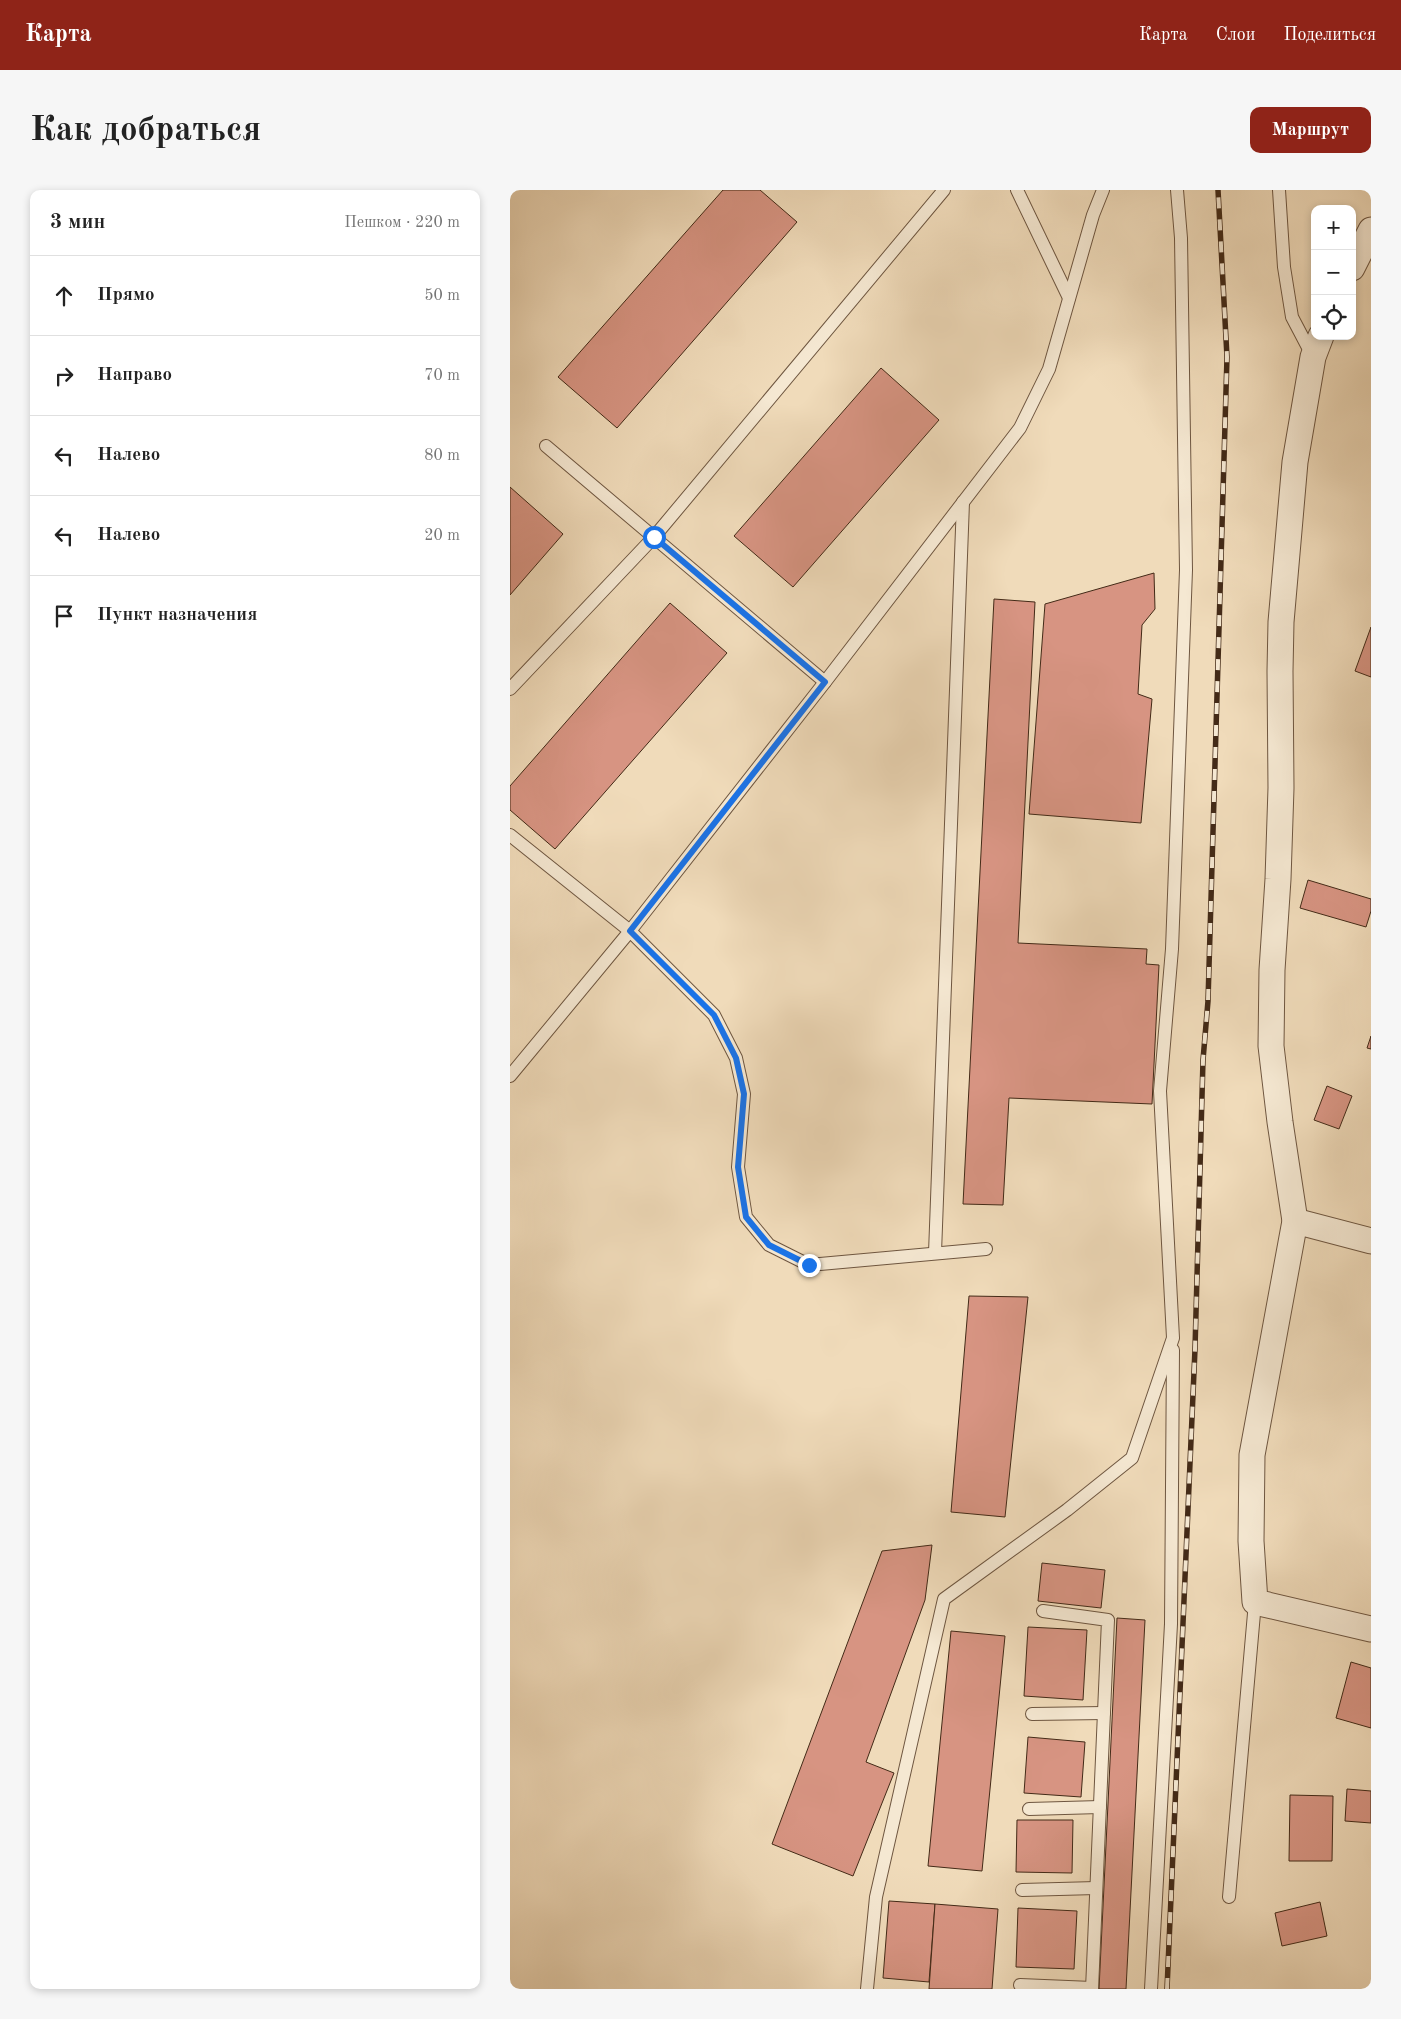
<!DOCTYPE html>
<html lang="ru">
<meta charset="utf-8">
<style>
body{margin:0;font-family:"Old Standard TT",serif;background:#f6f6f6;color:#222}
.controls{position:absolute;right:15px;top:15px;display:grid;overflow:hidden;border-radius:10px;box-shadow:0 2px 8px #0003}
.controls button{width:45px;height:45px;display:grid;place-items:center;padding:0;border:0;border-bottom:1px solid #e0e0e0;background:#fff;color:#222;font:25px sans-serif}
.stop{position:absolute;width:15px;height:15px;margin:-11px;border:4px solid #1a73e8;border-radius:50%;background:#fff}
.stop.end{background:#1a73e8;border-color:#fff;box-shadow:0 1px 5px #0008}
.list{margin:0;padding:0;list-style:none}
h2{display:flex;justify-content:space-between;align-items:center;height:65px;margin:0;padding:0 20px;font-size:21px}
h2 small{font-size:16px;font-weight:400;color:#767676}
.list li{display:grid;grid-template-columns:32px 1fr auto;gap:15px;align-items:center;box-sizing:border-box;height:80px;padding:0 20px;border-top:1px solid #e0e0e0}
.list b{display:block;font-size:19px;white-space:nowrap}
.list em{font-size:16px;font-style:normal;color:#767676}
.icon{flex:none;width:28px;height:28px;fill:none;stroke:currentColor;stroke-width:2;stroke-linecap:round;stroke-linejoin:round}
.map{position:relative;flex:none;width:861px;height:1799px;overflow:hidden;border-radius:10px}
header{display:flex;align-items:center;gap:30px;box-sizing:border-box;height:70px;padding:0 25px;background:#8f2418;color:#fff}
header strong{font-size:24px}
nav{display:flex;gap:28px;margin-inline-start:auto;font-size:18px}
.intro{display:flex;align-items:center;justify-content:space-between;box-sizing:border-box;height:120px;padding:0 30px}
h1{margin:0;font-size:35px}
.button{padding:12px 22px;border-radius:10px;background:#8f2418;color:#fff;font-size:18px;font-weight:700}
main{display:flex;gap:30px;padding:0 30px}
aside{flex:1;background:#fff;border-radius:10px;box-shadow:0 2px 8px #0003}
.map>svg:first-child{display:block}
.building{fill:#d79482;stroke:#432a17}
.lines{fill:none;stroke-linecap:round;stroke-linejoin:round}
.service-casing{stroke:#6e5640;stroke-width:14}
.minor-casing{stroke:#6e5640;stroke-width:27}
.service{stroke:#f5e8d2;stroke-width:12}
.minor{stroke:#f5e8d2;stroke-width:25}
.rail-casing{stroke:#432a17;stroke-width:5.5}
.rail{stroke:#f5e8d2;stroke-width:4;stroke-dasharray:11;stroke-linecap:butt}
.route{stroke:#1a73e8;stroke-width:6}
</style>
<header>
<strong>Карта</strong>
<nav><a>Карта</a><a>Слои</a><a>Поделиться</a></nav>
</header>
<div class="intro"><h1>Как добраться</h1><a class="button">Маршрут</a></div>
<main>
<aside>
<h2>3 мин<small>Пешком · 220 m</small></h2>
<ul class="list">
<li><svg class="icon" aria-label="ahead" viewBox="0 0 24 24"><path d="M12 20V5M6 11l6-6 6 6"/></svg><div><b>Прямо</b></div><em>50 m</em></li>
<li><svg class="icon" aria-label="right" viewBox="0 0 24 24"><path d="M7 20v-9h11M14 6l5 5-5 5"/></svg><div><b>Направо</b></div><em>70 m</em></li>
<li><svg class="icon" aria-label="left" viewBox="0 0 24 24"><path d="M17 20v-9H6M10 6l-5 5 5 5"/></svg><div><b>Налево</b></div><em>80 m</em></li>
<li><svg class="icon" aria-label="left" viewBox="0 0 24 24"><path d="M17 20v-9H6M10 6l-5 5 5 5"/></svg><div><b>Налево</b></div><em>20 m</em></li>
<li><svg class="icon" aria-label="arrive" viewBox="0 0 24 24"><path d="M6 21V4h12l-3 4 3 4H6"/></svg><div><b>Пункт назначения</b></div></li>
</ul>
</aside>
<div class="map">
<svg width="861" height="1799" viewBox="0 0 861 1799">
<rect width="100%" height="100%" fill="#f0dbba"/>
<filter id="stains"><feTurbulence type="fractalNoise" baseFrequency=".004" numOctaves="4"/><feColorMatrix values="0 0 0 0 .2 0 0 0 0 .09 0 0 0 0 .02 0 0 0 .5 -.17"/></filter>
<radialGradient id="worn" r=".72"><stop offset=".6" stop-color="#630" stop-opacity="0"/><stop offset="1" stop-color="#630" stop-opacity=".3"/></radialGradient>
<g class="building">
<path d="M213 0H250L287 32 107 238 48 187Z"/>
<path d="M371 178 429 230 283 397 224 346Z"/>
<path d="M0 297 53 344 0 405Z"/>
<path d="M644 383 645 419 632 435 628 504 642 509 631 633 519 624 535 414Z"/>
<path d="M484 409 525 412 508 753 637 759 636 774 649 775 642 914 499 908 493 1015 453 1014Z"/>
<path d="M160 413 217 463 45 659 0 620V596Z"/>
<path d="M861 437V487L845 481Z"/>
<path d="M798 690 861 709V721L856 737 790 718Z"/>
<path d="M861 846V859L857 858Z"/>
<path d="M817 896 842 906 829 939 804 930Z"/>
<path d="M459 1106 518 1107 495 1327 441 1322Z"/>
<path d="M422 1355 415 1410 356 1572 384 1583 343 1686 262 1654 372 1361Z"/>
<path d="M532 1373 595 1380 591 1418 528 1411Z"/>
<path d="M607 1428 635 1430 616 1799H589Z"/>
<path d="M518 1437 577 1440 573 1510 514 1506Z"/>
<path d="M441 1441 495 1446 472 1681 418 1676Z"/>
<path d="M841 1472 861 1478V1538L826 1528Z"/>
<path d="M518 1547 575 1552 571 1607 514 1603Z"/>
<path d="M837 1599 861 1601V1633L835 1631Z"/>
<path d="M780 1605 823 1606 822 1671H779Z"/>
<path d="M507 1630H563L562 1683 506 1682Z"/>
<path d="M379 1711 425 1714 419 1792 373 1788Z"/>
<path d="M810 1712 817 1746 772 1756 765 1723Z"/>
<path d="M425 1714 488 1719 482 1799H419Z"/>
<path d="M508 1718 567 1721 564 1779 506 1777Z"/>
</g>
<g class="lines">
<defs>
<g id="service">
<path d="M507 0 559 108"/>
<path d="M769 0 774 77 782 127 803 167"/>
<path d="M36 256 315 492"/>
<path d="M0 499 144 347 434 0"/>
<path d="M0 645 120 741 204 825 226 868 234 904 228 977 236 1027 259 1055 299 1075 476 1059"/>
<path d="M0 886 120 741 315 492 510 238 539 179 583 25 593 0"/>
<path d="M425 1063 453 312"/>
<path d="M533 1421 598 1430 582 1799"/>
<path d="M522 1524 594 1523"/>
<path d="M519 1619 590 1617"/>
<path d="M512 1700 586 1698"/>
<path d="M719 1707 745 1412"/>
<path d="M510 1795 582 1798"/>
<path d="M357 1799 366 1707 434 1409 557 1320 622 1268 663 1148 650 901 662 759 676 380 671 48 667 0"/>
<path d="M641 1799 661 1434 663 1160"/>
</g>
<g id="minor">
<path d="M842 78 861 40"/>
<path d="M811 146 803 167 785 272 771 432 770 481 771 598 768 689 762 780 761 856 770 932 785 1031 742 1265 741 1351 745 1412 861 1439"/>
<path d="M785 1031 861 1051"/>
</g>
</defs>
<use href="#service" class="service-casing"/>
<use href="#minor" class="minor-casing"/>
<use href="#service" class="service"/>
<use href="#minor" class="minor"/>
<defs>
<path id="rail" d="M657 1799 685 1159 693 870 698 811 717 167 708 0"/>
</defs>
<use href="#rail" class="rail-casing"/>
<use href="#rail" class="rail"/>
</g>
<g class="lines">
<path class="route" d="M144 347 315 492 120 741 204 825 226 868 234 904 228 977 236 1027 259 1055 299 1075"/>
</g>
<rect width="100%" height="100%" filter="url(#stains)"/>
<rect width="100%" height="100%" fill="url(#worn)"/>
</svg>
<div class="controls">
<button>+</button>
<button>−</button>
<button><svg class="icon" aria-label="locate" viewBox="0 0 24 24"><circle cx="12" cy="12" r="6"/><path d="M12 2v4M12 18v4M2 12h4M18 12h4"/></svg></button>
</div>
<div class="stop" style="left:144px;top:347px"></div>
<div class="stop end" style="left:299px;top:1075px"></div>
</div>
</main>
